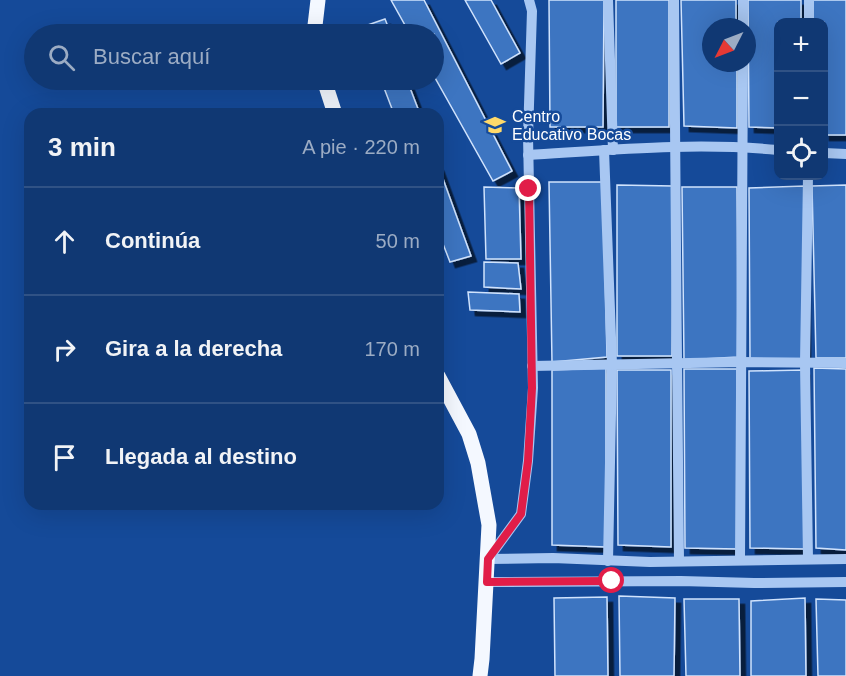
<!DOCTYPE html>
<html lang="es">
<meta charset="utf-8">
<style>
body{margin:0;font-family:Helvetica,sans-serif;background:#193f78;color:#f1f3f6}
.controls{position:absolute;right:18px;top:18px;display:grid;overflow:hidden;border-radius:12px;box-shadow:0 6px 24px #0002}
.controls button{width:54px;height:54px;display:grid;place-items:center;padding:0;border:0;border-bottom:2px solid #305285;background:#103873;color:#f1f3f6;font:30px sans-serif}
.compass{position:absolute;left:702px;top:18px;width:54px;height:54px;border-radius:50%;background:#103873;box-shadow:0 6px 24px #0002;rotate:228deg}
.stop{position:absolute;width:18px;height:18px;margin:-14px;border:4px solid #e11d48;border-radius:50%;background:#fff}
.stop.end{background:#e11d48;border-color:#fff;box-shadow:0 2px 6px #0008}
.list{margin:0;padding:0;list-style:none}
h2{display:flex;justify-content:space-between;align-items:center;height:78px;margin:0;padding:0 24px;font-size:26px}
h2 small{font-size:20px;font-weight:400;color:#9cacc4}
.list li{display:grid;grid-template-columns:39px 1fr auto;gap:18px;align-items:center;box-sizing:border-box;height:108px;padding:0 24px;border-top:2px solid #305285}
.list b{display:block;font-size:22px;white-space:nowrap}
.list em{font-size:20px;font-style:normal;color:#9cacc4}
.icon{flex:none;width:33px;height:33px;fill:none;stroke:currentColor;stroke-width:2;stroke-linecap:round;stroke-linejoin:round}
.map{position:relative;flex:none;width:846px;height:676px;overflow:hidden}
.search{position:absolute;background:#103873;box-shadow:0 6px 24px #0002;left:24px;top:24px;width:420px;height:66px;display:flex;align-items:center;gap:15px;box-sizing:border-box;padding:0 21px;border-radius:33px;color:#9cacc4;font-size:22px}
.panel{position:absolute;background:#103873;box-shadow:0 6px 24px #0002;left:24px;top:108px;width:420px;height:402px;border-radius:18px}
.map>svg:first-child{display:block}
.building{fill:#3d74c1;stroke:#d0e3fd;stroke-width:1.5;filter:url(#shadow)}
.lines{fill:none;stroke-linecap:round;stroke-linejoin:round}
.minor{stroke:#a8c7f2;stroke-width:10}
.major{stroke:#f4f8ff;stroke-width:15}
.route{stroke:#e11d48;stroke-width:8}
.labels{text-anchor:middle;stroke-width:5;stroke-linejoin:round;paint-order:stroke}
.poi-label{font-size:16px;fill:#fff;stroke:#154a99;text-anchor:start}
</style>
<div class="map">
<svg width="846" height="676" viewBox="0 0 846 676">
<defs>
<filter id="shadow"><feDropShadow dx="5.5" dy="5.5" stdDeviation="0" flood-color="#0009"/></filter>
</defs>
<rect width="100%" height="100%" fill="#154a99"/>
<g class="building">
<path d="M391 0H424L512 171 493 181 434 76V34H410Z"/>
<path d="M465 0H491L520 53 501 64Z"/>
<path d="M549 0H604L603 127H550Z"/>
<rect x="616" y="0" width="53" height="127"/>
<path d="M681 0H736V27H711V63H737V128L684 126Z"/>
<path d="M748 0H801V22H778V128L749 127Z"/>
<path d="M813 0H846V135H824V22H813Z"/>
<path d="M385 19 391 34H364L362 27Z"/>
<path d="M381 80H407L420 114H394Z"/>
<path d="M438 165 471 256 450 262 438 231Z"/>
<path d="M549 182H603L607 357 552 362Z"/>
<path d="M617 185 673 186 672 356H617Z"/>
<path d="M846 185V358H816L812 186Z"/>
<path d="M804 186 805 359H750L749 188Z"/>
<path d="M484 187 519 188 521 259H486Z"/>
<path d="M682 187H737L738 357 684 360Z"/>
<path d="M484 262 518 263 521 289 484 287Z"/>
<path d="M468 292 519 294 520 312 470 310Z"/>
<path d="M606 368V547L552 545V370Z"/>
<path d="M814 368 846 369V550L816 548Z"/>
<path d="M684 369H737L738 549 685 548Z"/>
<path d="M617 370H671V547L618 545Z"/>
<path d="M804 370V549L750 548 749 371Z"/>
<path d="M619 596 675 598 674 676H620Z"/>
<path d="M607 597 608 676H555L554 598Z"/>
<path d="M805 598 806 676H751V601Z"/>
<path d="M684 599H739L740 676H686Z"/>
<path d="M816 599 846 600V676H818Z"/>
</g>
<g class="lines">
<g class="minor">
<path d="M608 0 613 150"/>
<path d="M674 0C674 187 678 374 679 561"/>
<path d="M809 22V0"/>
<path d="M743 27V0"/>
<path d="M604 150 612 364 608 561"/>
<path d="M824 153 846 154"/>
<path d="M528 155C611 150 695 142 778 150"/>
<path d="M808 176 805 363 808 559"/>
<path d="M532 366 742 362 846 363"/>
<path d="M487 559 553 558 650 562 846 559"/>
<path d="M488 559 521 514 528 461 533 388 528 136 532 11 529 0"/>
<path d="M740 560 743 63"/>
<path d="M487 582 681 581 754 583 846 582"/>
</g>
<g class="major">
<path d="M314 34 318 0"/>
<path d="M324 80 335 114"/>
<path d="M438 376 469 434 478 463 489 525 482 659 480 676"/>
</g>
</g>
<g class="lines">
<path class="route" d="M529 189 532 388 528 461 521 514 488 559 487 582 612 581"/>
</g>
<defs>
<symbol id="school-bare" viewBox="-9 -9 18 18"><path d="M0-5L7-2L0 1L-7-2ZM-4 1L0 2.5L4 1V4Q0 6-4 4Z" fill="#ffd96a" stroke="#154a99" stroke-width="2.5" paint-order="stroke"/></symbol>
</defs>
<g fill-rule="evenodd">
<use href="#school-bare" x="480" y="110" width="30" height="30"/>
</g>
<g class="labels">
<g class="poi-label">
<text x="512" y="122">Centro<tspan x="512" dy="18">Educativo Bocas</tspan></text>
</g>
</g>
</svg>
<div class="controls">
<button>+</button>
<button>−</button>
<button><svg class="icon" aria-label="locate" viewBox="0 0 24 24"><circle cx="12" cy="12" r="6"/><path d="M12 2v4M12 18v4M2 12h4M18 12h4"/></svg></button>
</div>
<svg class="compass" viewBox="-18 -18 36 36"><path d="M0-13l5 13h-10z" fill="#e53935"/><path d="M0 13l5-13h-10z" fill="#9cacc4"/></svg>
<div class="stop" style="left:612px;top:581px"></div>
<div class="stop end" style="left:529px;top:189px"></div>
<div class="search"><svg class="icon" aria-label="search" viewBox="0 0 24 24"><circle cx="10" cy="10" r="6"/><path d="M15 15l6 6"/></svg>Buscar aquí</div>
<section class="panel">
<h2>3 min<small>A pie · 220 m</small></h2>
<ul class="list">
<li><svg class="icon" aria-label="ahead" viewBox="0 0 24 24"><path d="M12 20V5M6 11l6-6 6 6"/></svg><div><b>Continúa</b></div><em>50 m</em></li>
<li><svg class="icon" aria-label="right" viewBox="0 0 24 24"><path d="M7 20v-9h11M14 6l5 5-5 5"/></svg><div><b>Gira a la derecha</b></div><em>170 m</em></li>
<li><svg class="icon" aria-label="arrive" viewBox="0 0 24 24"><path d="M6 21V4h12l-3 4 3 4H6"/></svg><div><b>Llegada al destino</b></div></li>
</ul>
</section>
</div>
